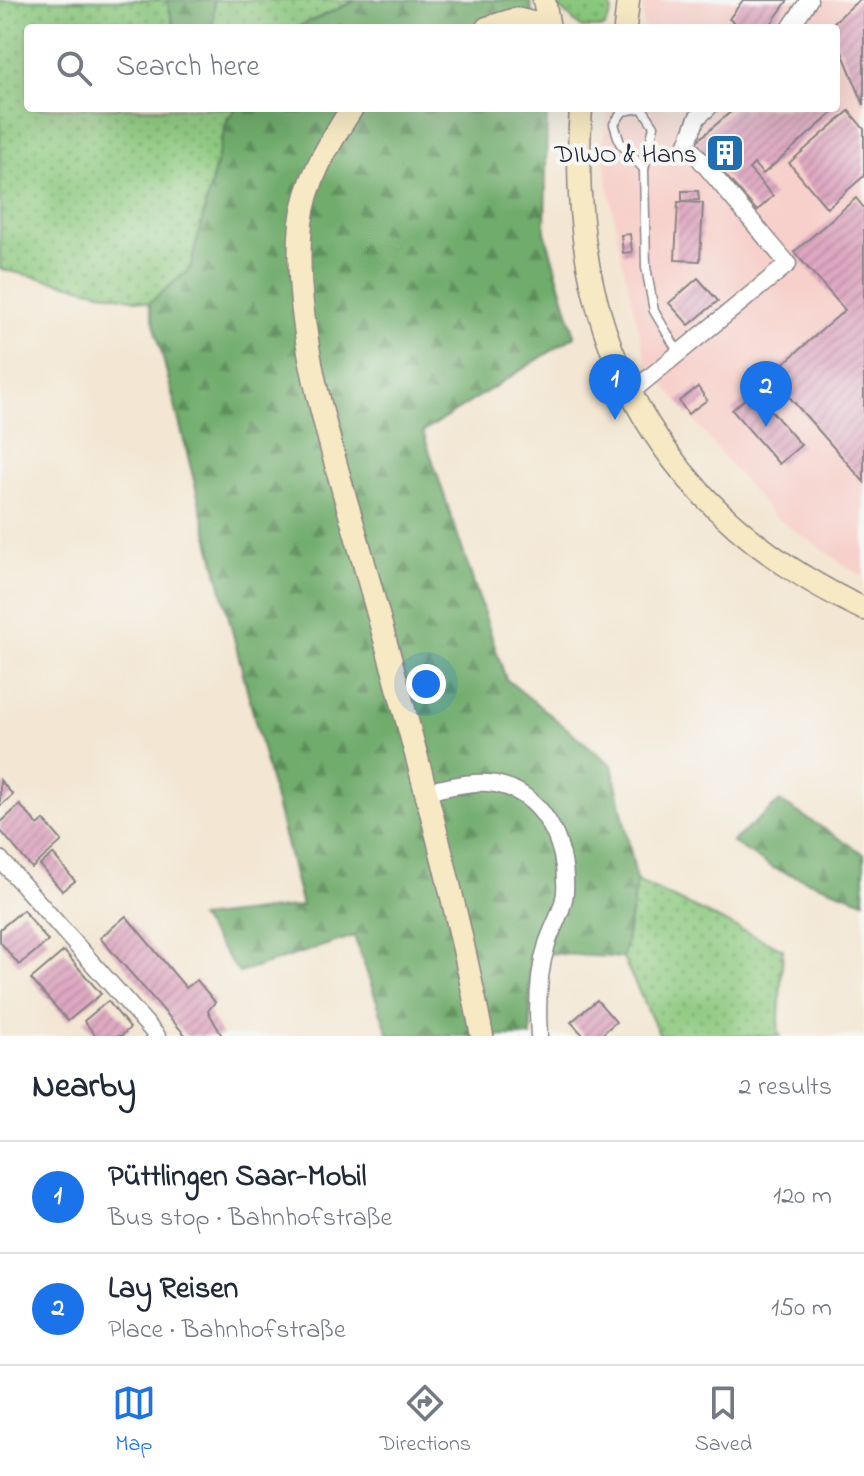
<!DOCTYPE html>
<meta charset="utf-8">
<style>
body{margin:0;font-family:"Indie Flower",sans-serif;background:#f6f6f7;color:#1f2937}
.you{position:absolute;left:426px;top:684px;width:28px;height:28px;margin:-20px;border:6px solid #fff;border-radius:50%;background:#1a73e8;box-shadow:0 0 0 12px #1a73e833}
.badge{display:grid;place-items:center;width:52px;height:52px;border-radius:50%;background:#1a73e8;color:#fff;font-size:26px;font-weight:700}
.pin{position:absolute;translate:-50% -66px;filter:drop-shadow(0 2px 4px #0008)}
.pin::after{content:'';position:absolute;top:42px;width:28px;height:24px;background:inherit;clip-path:polygon(0 0,100% 0,50% 100%)}
.list{margin:0;padding:0;list-style:none}
h2{display:flex;justify-content:space-between;align-items:center;height:104px;margin:0;padding:0 32px;font-size:34px}
h2 small{font-size:26px;font-weight:400;color:#747a83}
.list li{display:grid;grid-template-columns:52px 1fr auto;gap:24px;align-items:center;box-sizing:border-box;height:112px;padding:0 32px;border-top:2px solid #e0e1e3}
.list b{display:block;font-size:30px;white-space:nowrap}
.list p{margin:0;font-size:26px;white-space:nowrap;color:#747a83}
.list em{font-size:26px;font-style:normal;color:#747a83}
.icon{flex:none;width:44px;height:44px;fill:none;stroke:currentColor;stroke-width:2;stroke-linecap:round;stroke-linejoin:round}
.map{position:relative;flex:none;width:864px;height:1036px;overflow:hidden}
.search{position:absolute;background:#fff;box-shadow:0 8px 32px #0002;left:24px;right:24px;top:24px;height:88px;display:flex;align-items:center;gap:20px;box-sizing:border-box;padding:0 28px;border-radius:8px;color:#747a83;font-size:30px}
.sheet{height:328px;background:#fff}
nav{display:flex;justify-content:space-around;align-items:center;box-sizing:border-box;height:112px;border-top:2px solid #e0e1e3;background:#fff;font-size:22px;color:#747a83}
nav a{display:grid;justify-items:center;gap:4px}
nav .on{color:#1a73e8}
.map>svg:first-child{display:block}
.built{fill:#f7d0cb}
.grass{fill:url(#grass-dots);stroke:#56755c;stroke-width:2}
.forest{fill:url(#forest-firs);stroke:#496754;stroke-width:2}
.building{fill:url(#building-hatch)}
.lines{fill:none;stroke-linecap:round;stroke-linejoin:round}
.lane-casing{stroke:#8a8486;stroke-width:11}
.street-casing{stroke:#8a8486;stroke-width:19}
.secondary-casing{stroke:#8a8486;stroke-width:25}
.lane{stroke:#fff;stroke-width:8}
.street{stroke:#fff;stroke-width:16}
.secondary{stroke:#f7e9c3;stroke-width:22}
.labels{text-anchor:middle;stroke-width:8;stroke-linejoin:round;paint-order:stroke}
.poi-label{font-size:26px;fill:#22223b;stroke:#f6f6f2;text-anchor:end}
</style>
<div class="map">
<svg width="864" height="1036" viewBox="0 0 864 1036">
<defs>
<pattern id="grass-dots" width="8" height="8" patternUnits="userSpaceOnUse" patternTransform="scale(2)"><rect width="8" height="8" fill="#8bc87d"/><path d="M2 2h.1M6 6h.1" fill="none" stroke="#71a268" stroke-width="1.8" stroke-linecap="round"/></pattern>
<pattern id="forest-firs" width="22" height="20" patternUnits="userSpaceOnUse" patternTransform="scale(2)"><rect width="22" height="20" fill="#70ac6c"/><path d="M5 1l3.5 6h-7zM16 11l3.5 6h-7z" fill="#5c8c5a"/></pattern>
<pattern id="building-hatch" width="6" height="6" patternUnits="userSpaceOnUse" patternTransform="scale(2)"><rect width="6" height="6" fill="#dda7c0"/><path d="M-1 1l2-2M0 6l6-6M5 7l2-2" fill="none" stroke="#bd8fa6"/></pattern>
</defs>
<rect width="100%" height="100%" fill="#f6f6f2"/>
<filter id="ink" filterUnits="userSpaceOnUse"><feTurbulence type="fractalNoise" baseFrequency=".0125" numOctaves="2"/><feDisplacementMap in="SourceGraphic" scale="16" xChannelSelector="R" yChannelSelector="G"/><feConvolveMatrix kernelMatrix="1 2 1 2 8 2 1 2 1" color-interpolation-filters="sRGB"/></filter>
<filter id="wash" filterUnits="userSpaceOnUse"><feTurbulence type="fractalNoise" baseFrequency=".006" numOctaves="4" result="noise"/><feDisplacementMap in="SourceGraphic" scale="32" xChannelSelector="R" yChannelSelector="G"/><feGaussianBlur stdDeviation="1.8" result="paint"/><feColorMatrix in="noise" values="0 0 0 0 0 0 0 0 0 0 0 0 0 0 0 0 0 1.4 0 .05"/><feComposite in="paint" operator="in"/></filter>
<g filter="url(#wash)">
<rect width="100%" height="100%" fill="#f3e6d2"/>
<path class="built" d="M642 0H864V578L772 515 647 364 621 255 602 148 608 108H836V28H644Z"/>
<g class="grass">
<path d="M0 0H167L174 28H28V108H236L227 120 190 269 149 303 0 269Z"/>
<path d="M213 0H357L296 28H212Z"/>
<path d="M559 0H609L612 12 604 28H582L557 6Z"/>
<path d="M637 881 783 949 778 1034 782 1036H660L623 958Z"/>
</g>
<g class="forest">
<path d="M167 0H214L213 28H174Z"/>
<path d="M357 0H530L535 28H296Z"/>
<path d="M236 108H547L545 232 575 336 423 432 506 679 612 765 637 881 623 958 529 952 531 1036H389L354 936 239 973 199 918 302 906 149 303 190 269 227 120Z"/>
<path d="M780 801 864 854V901L773 868 732 842Z"/>
</g>
<g id="blocks">
<g class="building">
<path d="M743 0H788L768 28H742L729 19Z"/>
<path d="M859 0H864V105L840 47 836 49V28H827Z"/>
<path d="M836 98 842 105 763 174 754 164 749 169 773 196 757 211 696 142 735 108H836Z"/>
<path d="M849 111 864 129V176L827 208 789 163Z"/>
<path d="M682 191H698L699 200 682 201Z"/>
<path d="M856 198 864 208V482L770 375 845 310 794 252Z"/>
<path d="M678 202 703 203 700 261 675 260Z"/>
<path d="M630 234 632 252 623 253 621 235Z"/>
<path d="M698 278 718 301 689 325 669 303Z"/>
<path d="M698 387 707 400 688 414 679 401Z"/>
<path d="M754 391 801 445 779 464 732 410Z"/>
<path d="M0 780 13 795 0 806Z"/>
<path d="M20 805 38 825 44 820 62 841 32 868 0 830V823Z"/>
<path d="M53 854 75 881 62 891 40 865Z"/>
<path d="M23 910 48 941 19 965 0 942V929Z"/>
<path d="M126 916 186 988 197 980 215 1002 208 1011 222 1036H186L100 938Z"/>
<path d="M64 951 101 994 68 1021 31 979Z"/>
<path d="M597 1000 616 1022 600 1036H584L571 1022Z"/>
<path d="M108 1001 130 1028 121 1036H96L84 1021Z"/>
</g>
</g>
</g>
<g filter="url(#ink)">
<use href="#blocks" fill-opacity="0" stroke="#8a8486" stroke-width="2"/>
<g class="lines">
<defs>
<g id="lane">
<path d="M641 108 623 111 614 124 620 143 644 169"/>
<path d="M642 108 654 126 644 169 646 267 654 311 680 355"/>
</g>
<g id="street">
<path d="M790 28 809 0"/>
<path d="M630 393 788 264 687 144 697 118 708 108"/>
<path d="M427 791C446 788 469 781 488 783 542 788 568 843 565 892 564 909 552 928 547 944 538 973 537 1007 539 1036"/>
<path d="M0 859 157 1036"/>
</g>
<g id="secondary">
<path d="M544 0 549 28"/>
<path d="M487 28 516 19 548 27"/>
<path d="M625 28 628 0"/>
<path d="M352 108C329 144 306 179 301 223 290 335 339 470 368 578 410 730 452 881 482 1036"/>
<path d="M581 108C564 334 656 511 864 609"/>
</g>
</defs>
<use href="#lane" class="lane-casing"/>
<use href="#street" class="street-casing"/>
<use href="#secondary" class="secondary-casing"/>
<use href="#lane" class="lane"/>
<use href="#street" class="street"/>
<use href="#secondary" class="secondary"/>
</g>
</g>
<defs>
<symbol id="building-square" viewBox="-11 -11 22 22"><rect x="-9" y="-9" width="18" height="18" rx="4" fill="#1f6fb2" stroke="#f6f6f2"/><path d="M-4-6H4V6H1V3H-1V6H-4ZM-2.5-4.3h1.7v1.8h-1.7ZM.8-4.3h1.7v1.8H.8ZM-2.5-1h1.7V.8h-1.7ZM.8-1h1.7V.8H.8Z" fill="#fff"/></symbol>
</defs>
<g fill-rule="evenodd">
<use href="#building-square" x="703" y="131" width="44" height="44"/>
</g>
<g class="labels">
<g class="poi-label">
<text x="697" y="162">DIWO &amp; Hans</text>
</g>
</g>
</svg>
<div class="you"></div>
<div class="pin badge" style="left:615px;top:420px">1</div>
<div class="pin badge" style="left:766px;top:427px">2</div>
<div class="search"><svg class="icon" aria-label="search" viewBox="0 0 24 24"><circle cx="10" cy="10" r="6"/><path d="M15 15l6 6"/></svg>Search here</div>
</div>
<section class="sheet">
<h2>Nearby<small>2 results</small></h2>
<ul class="list">
<li><span class="badge">1</span><div><b>Püttlingen Saar-Mobil</b><p>Bus stop · Bahnhofstraße</p></div><em>120 m</em></li>
<li><span class="badge">2</span><div><b>Lay Reisen</b><p>Place · Bahnhofstraße</p></div><em>150 m</em></li>
</ul>
</section>
<nav>
<a class="on"><svg class="icon" aria-label="map" viewBox="0 0 24 24"><path d="M3 6l6-2 6 2 6-2v14l-6 2-6-2-6 2zM9 4v14M15 6v14"/></svg>Map</a>
<a><svg class="icon" aria-label="directions" viewBox="0 0 24 24"><path d="M12 3l9 9-9 9-9-9zM9 14v-3h6M13 9l2 2-2 2"/></svg>Directions</a>
<a><svg class="icon" aria-label="saved" viewBox="0 0 24 24"><path d="M7 4h10v16l-5-4-5 4z"/></svg>Saved</a>
</nav>
